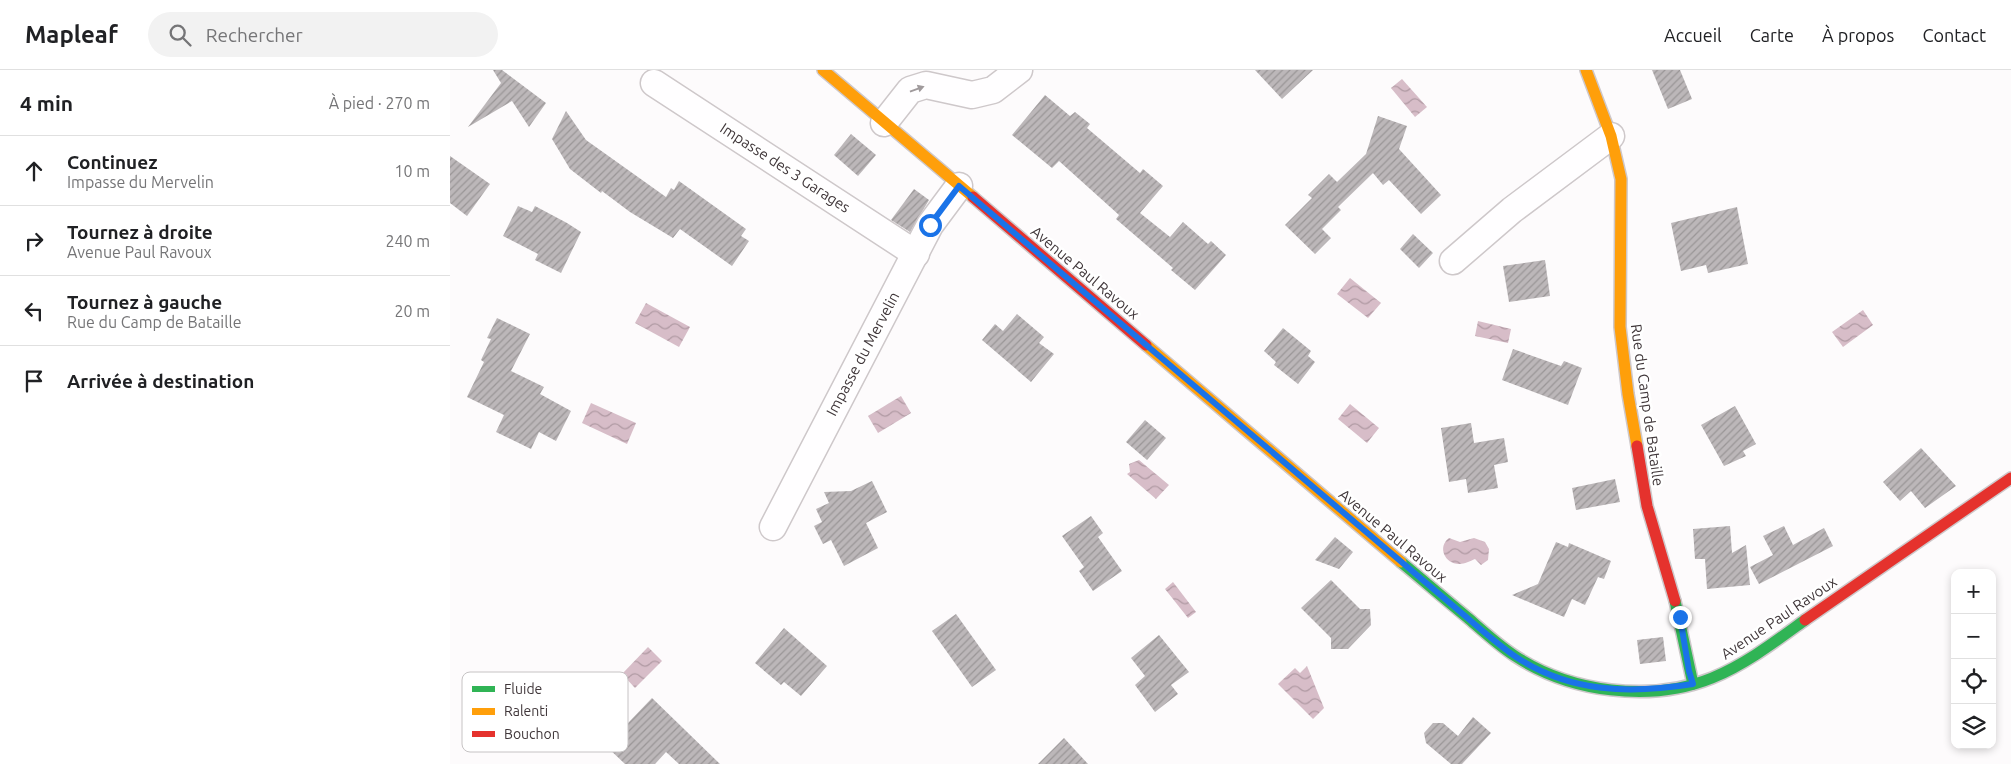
<!DOCTYPE html>
<html lang="fr">
<meta charset="utf-8">
<style>
body{margin:0;font-family:Ubuntu,sans-serif;background:#f2f2f2;color:#202124}
.controls{position:absolute;right:15px;bottom:15px;display:grid;overflow:hidden;border-radius:10px;box-shadow:0 2px 8px #0003}
.controls button{width:45px;height:45px;display:grid;place-items:center;padding:0;border:0;border-bottom:1px solid #e0e0e0;background:#fff;color:#202124;font:25px sans-serif}
.stop{position:absolute;width:15px;height:15px;margin:-11px;border:4px solid #1a73e8;border-radius:50%;background:#fff}
.stop.end{background:#1a73e8;border-color:#fff;box-shadow:0 1px 5px #0008}
.list{margin:0;padding:0;list-style:none}
h2{display:flex;justify-content:space-between;align-items:center;height:65px;margin:0;padding:0 20px;font-size:21px}
h2 small{font-size:16px;font-weight:400;color:#757577}
.list li{display:grid;grid-template-columns:32px 1fr auto;gap:15px;align-items:center;box-sizing:border-box;height:70px;padding:0 20px;border-top:1px solid #e0e0e0}
.list b{display:block;font-size:19px;white-space:nowrap}
.list p{margin:0;font-size:16px;white-space:nowrap;color:#757577}
.list em{font-size:16px;font-style:normal;color:#757577}
.icon{flex:none;width:28px;height:28px;fill:none;stroke:currentColor;stroke-width:2;stroke-linecap:round;stroke-linejoin:round}
.map{position:relative;flex:none;width:1561px;height:694px;overflow:hidden}
header{display:flex;align-items:center;gap:30px;box-sizing:border-box;height:70px;padding:0 25px;background:#fff;border-bottom:1px solid #e0e0e0}
header strong{font-size:24px}
nav{display:flex;gap:28px;margin-inline-start:auto;font-size:18px}
.search{width:350px;height:45px;background:#f2f2f2;display:flex;align-items:center;gap:12px;box-sizing:border-box;padding:0 18px;border-radius:28px;color:#757577;font-size:19px}
main{display:flex}
aside{flex:1;background:#fff}
.map>svg:first-child{display:block}
.water{fill:url(#water-waves)}
.building{fill:url(#building-hatch)}
.lines{fill:none;stroke-linecap:round;stroke-linejoin:round}
.street-casing{stroke:#cec8ca;stroke-width:29}
.fast-casing{stroke:#cec8ca;stroke-width:14}
.slow-casing{stroke:#cec8ca;stroke-width:14}
.jam-casing{stroke:#cec8ca;stroke-width:14}
.street{stroke:#fffeff;stroke-width:26}
.fast{stroke:#30b455;stroke-width:11}
.slow{stroke:#ff9f0a;stroke-width:11}
.jam{stroke:#e5322d;stroke-width:11}
.oneway{fill:#a09a9c}
.route{stroke:#1a73e8;stroke-width:6}
.labels{text-anchor:middle;stroke-width:5;stroke-linejoin:round;paint-order:stroke}
.street-label{font-size:15px;fill:#40373a;stroke:#fff}
.key{fill:#fff;stroke:#c6c3c4;stroke-width:1}
.key-label{font-size:14px;fill:#40373a}
</style>
<header>
<strong>Mapleaf</strong>
<div class="search"><svg class="icon" aria-label="search" viewBox="0 0 24 24"><circle cx="10" cy="10" r="6"/><path d="M15 15l6 6"/></svg>Rechercher</div>
<nav><a>Accueil</a><a>Carte</a><a>À propos</a><a>Contact</a></nav>
</header>
<main>
<aside>
<h2>4 min<small>À pied · 270 m</small></h2>
<ul class="list">
<li><svg class="icon" aria-label="ahead" viewBox="0 0 24 24"><path d="M12 20V5M6 11l6-6 6 6"/></svg><div><b>Continuez</b><p>Impasse du Mervelin</p></div><em>10 m</em></li>
<li><svg class="icon" aria-label="right" viewBox="0 0 24 24"><path d="M7 20v-9h11M14 6l5 5-5 5"/></svg><div><b>Tournez à droite</b><p>Avenue Paul Ravoux</p></div><em>240 m</em></li>
<li><svg class="icon" aria-label="left" viewBox="0 0 24 24"><path d="M17 20v-9H6M10 6l-5 5 5 5"/></svg><div><b>Tournez à gauche</b><p>Rue du Camp de Bataille</p></div><em>20 m</em></li>
<li><svg class="icon" aria-label="arrive" viewBox="0 0 24 24"><path d="M6 21V4h12l-3 4 3 4H6"/></svg><div><b>Arrivée à destination</b></div></li>
</ul>
</aside>
<div class="map">
<svg width="1561" height="694" viewBox="0 0 1561 694">
<defs>
<pattern id="water-waves" width="16" height="10" patternUnits="userSpaceOnUse" patternTransform="scale(1.25)"><rect width="16" height="10" fill="#d7bdc8"/><path d="M0 5q4-4 8 0t8 0" fill="none" stroke="#b09aa3"/></pattern>
<pattern id="building-hatch" width="6" height="6" patternUnits="userSpaceOnUse" patternTransform="scale(1.25)"><rect width="6" height="6" fill="#bcb7b9"/><path d="M-1 1l2-2M0 6l6-6M5 7l2-2" fill="none" stroke="#9a9697"/></pattern>
</defs>
<rect width="100%" height="100%" fill="#fdfbfc"/>
<g class="water">
<path d="M952 9 977 37 965 47 941 18Z"/>
<path d="M900 208 931 233 918 248 887 224Z"/>
<path d="M196 233 240 257 229 277 185 253Z"/>
<path d="M1413 240 1423 255 1393 277 1382 262Z"/>
<path d="M1028 251 1061 259 1058 273 1025 266Z"/>
<path d="M451 326 461 343 428 363 418 346Z"/>
<path d="M141 333 186 353 177 374 132 353Z"/>
<path d="M900 334 929 358 917 373 888 349Z"/>
<path d="M689 390 719 415 706 429 677 404 680 402 679 394Z"/>
<path d="M999 468 1010 472 1024 468 1035 472 1039 479 1038 490 1031 495 1025 489C1020 491 1015 494 1009 494 995 494 987 477 999 468Z"/>
<path d="M723 512 746 542 738 548 715 519Z"/>
<path d="M198 577 212 591 185 618 172 604Z"/>
<path d="M857 596 874 638 863 649 828 614 845 598 850 603Z"/>
</g>
<g class="building">
<path d="M43 0H52L96 33 79 57 62 31 18 57 51 13Z"/>
<path d="M805 0H863L832 29Z"/>
<path d="M1202 0H1230L1242 29 1218 39Z"/>
<path d="M595 25 620 46 625 42 640 54 637 58 690 103 693 99 713 116 690 143 720 167 733 152 758 174 761 171 776 185 745 220 721 200 723 198 666 149 669 145 609 91 602 98 562 65Z"/>
<path d="M116 41 136 70 216 127 221 118 224 120 229 111 296 159 291 166 299 171 282 196 230 159 223 168 180 142 152 121 151 123 120 99 102 69Z"/>
<path d="M928 46 957 56 949 79 991 125 971 144 939 110 933 115 923 103 888 137 891 140 872 159 881 168 865 184 835 155 862 128 858 125 879 104 887 112 916 84Z"/>
<path d="M401 64 426 85 408 106 384 85Z"/>
<path d="M0 86 40 114 17 146 0 133Z"/>
<path d="M464 119 479 130 460 162 441 150Z"/>
<path d="M68 136 82 142 85 136 117 153 131 162 111 203 85 190 88 184 53 166Z"/>
<path d="M1287 137 1298 194 1258 203 1256 195 1231 201 1221 153Z"/>
<path d="M963 164 983 183 969 198 950 179Z"/>
<path d="M1095 190 1100 226 1059 232 1053 196Z"/>
<path d="M567 244 594 267 589 273 604 284 581 312 532 270 545 254 553 261Z"/>
<path d="M47 248 80 264 61 301 94 317 90 324 121 341 106 371 89 362 81 379 46 362 54 345 17 327 34 292 31 290 41 269 37 268Z"/>
<path d="M833 258 861 281 858 286 865 292 848 314 824 295 826 292 814 281Z"/>
<path d="M1063 279 1111 296 1114 291 1132 298 1118 335 1052 310Z"/>
<path d="M1285 336 1306 374 1293 381 1296 386 1274 396 1251 355Z"/>
<path d="M695 350 716 368 697 390 676 372Z"/>
<path d="M1021 353 1024 373 1054 368 1058 392 1044 395 1048 418 1018 423 1016 409 999 412 991 358Z"/>
<path d="M1471 378 1506 416 1475 438 1461 421 1450 431 1433 412Z"/>
<path d="M1165 409 1170 432 1126 440 1122 418Z"/>
<path d="M422 411 437 442 416 453 428 478 394 496 381 470 373 474 364 456 372 452 366 439 379 433 374 422 401 421Z"/>
<path d="M641 446 653 463 648 467 672 501 643 521 629 501 634 497 612 466Z"/>
<path d="M1280 456 1282 483 1296 475 1300 515 1257 519 1255 489H1245L1243 459Z"/>
<path d="M1334 456 1343 475 1374 458 1383 476 1309 514 1300 497 1323 485 1313 466Z"/>
<path d="M885 467 903 482 889 499 865 490Z"/>
<path d="M1106 472 1118 477 1119 473 1161 491 1154 509 1148 507 1135 535 1122 529 1114 547 1062 525 1088 514Z"/>
<path d="M881 510 910 539H920L921 555 898 579H881V568L851 538Z"/>
<path d="M506 544 546 600 522 617 482 561Z"/>
<path d="M334 558 377 596 351 626 334 612 331 615 305 593Z"/>
<path d="M709 565 739 602 721 615 728 624 705 642 685 615 695 606 681 588Z"/>
<path d="M1213 567 1216 591 1190 594 1187 570Z"/>
<path d="M202 628 235 660 270 694H229L216 682 205 694H175L156 676Z"/>
<path d="M1023 647 1041 663 1012 694H1001L976 673 974 663 983 653H993L1008 666Z"/>
<path d="M614 668 638 694H588Z"/>
</g>
<g class="lines">
<defs>
<g id="street">
<path d="M204 13 466 184"/>
<path d="M434 53 460 20 476 15 522 25 543 20 569 0"/>
<path d="M1003 191 1062 140 1161 66"/>
<path d="M323 457 480 155 509 116"/>
</g>
<g id="fast">
<path d="M951 492C974 511 996 530 1018 548 1033 561 1048 575 1065 586 1120 622 1200 633 1262 608 1296 594 1326 571 1355 550"/>
<path d="M1225 531 1243 614"/>
</g>
<g id="slow">
<path d="M373 0 523 127"/>
<path d="M1136 0 1161 66 1171 109 1170 257 1178 324 1187 376"/>
<path d="M696 275 951 492"/>
</g>
<g id="jam">
<path d="M523 127 696 275"/>
<path d="M1187 376 1197 436 1225 531"/>
<path d="M1355 550 1561 408"/>
</g>
</defs>
<use href="#street" class="street-casing"/>
<use href="#fast" class="fast-casing"/>
<use href="#slow" class="slow-casing"/>
<use href="#jam" class="jam-casing"/>
<use href="#street" class="street"/>
<use href="#fast" class="fast"/>
<use href="#slow" class="slow"/>
<use href="#jam" class="jam"/>
</g>
<defs><path id="oneway-solid" d="M-6-.8H1V-3.2L6.5 0L1 3.2V.8H-6Z" transform="scale(1.25)"/></defs>
<use class="oneway" href="#oneway-solid" transform="translate(467 19) rotate(-20)"/>
<g class="lines">
<path class="route" d="M480 155 509 116 1021 551C1035 563 1050 576 1066 587 1121 623 1180 624 1243 614L1239 601 1230 547"/>
</g>
<g class="labels">
<g class="street-label">
<text transform="translate(335 98) rotate(33)" y="5">Impasse des 3 Garages</text>
<text transform="translate(635 203) rotate(40)" y="5">Avenue Paul Ravoux</text>
<text transform="translate(413 284) rotate(-62)" y="5">Impasse du Mervelin</text>
<text transform="translate(1197 335) rotate(82)" y="5">Rue du Camp de Bataille</text>
<text transform="translate(943 466) rotate(40)" y="5">Avenue Paul Ravoux</text>
<text transform="translate(1329 548) rotate(-34)" y="5">Avenue Paul Ravoux</text>
</g>
</g>
<rect x="12" y="602" width="166" height="80" rx="8" class="key"/>
<rect x="22" y="616" width="23" height="6" fill="#30b455"/>
<rect x="22" y="638" width="23" height="7" fill="#ff9f0a"/>
<rect x="22" y="661" width="23" height="6" fill="#e5322d"/>
<g class="key-label">
<text x="54" y="624">Fluide</text>
<text x="54" y="646">Ralenti</text>
<text x="54" y="669">Bouchon</text>
</g>
</svg>
<div class="controls">
<button>+</button>
<button>−</button>
<button><svg class="icon" aria-label="locate" viewBox="0 0 24 24"><circle cx="12" cy="12" r="6"/><path d="M12 2v4M12 18v4M2 12h4M18 12h4"/></svg></button>
<button><svg class="icon" aria-label="layers" viewBox="0 0 24 24"><path d="M12 4l9 5-9 5-9-5zM3 14l9 5 9-5"/></svg></button>
</div>
<div class="stop" style="left:480px;top:155px"></div>
<div class="stop end" style="left:1230px;top:547px"></div>
</div>
</main>
